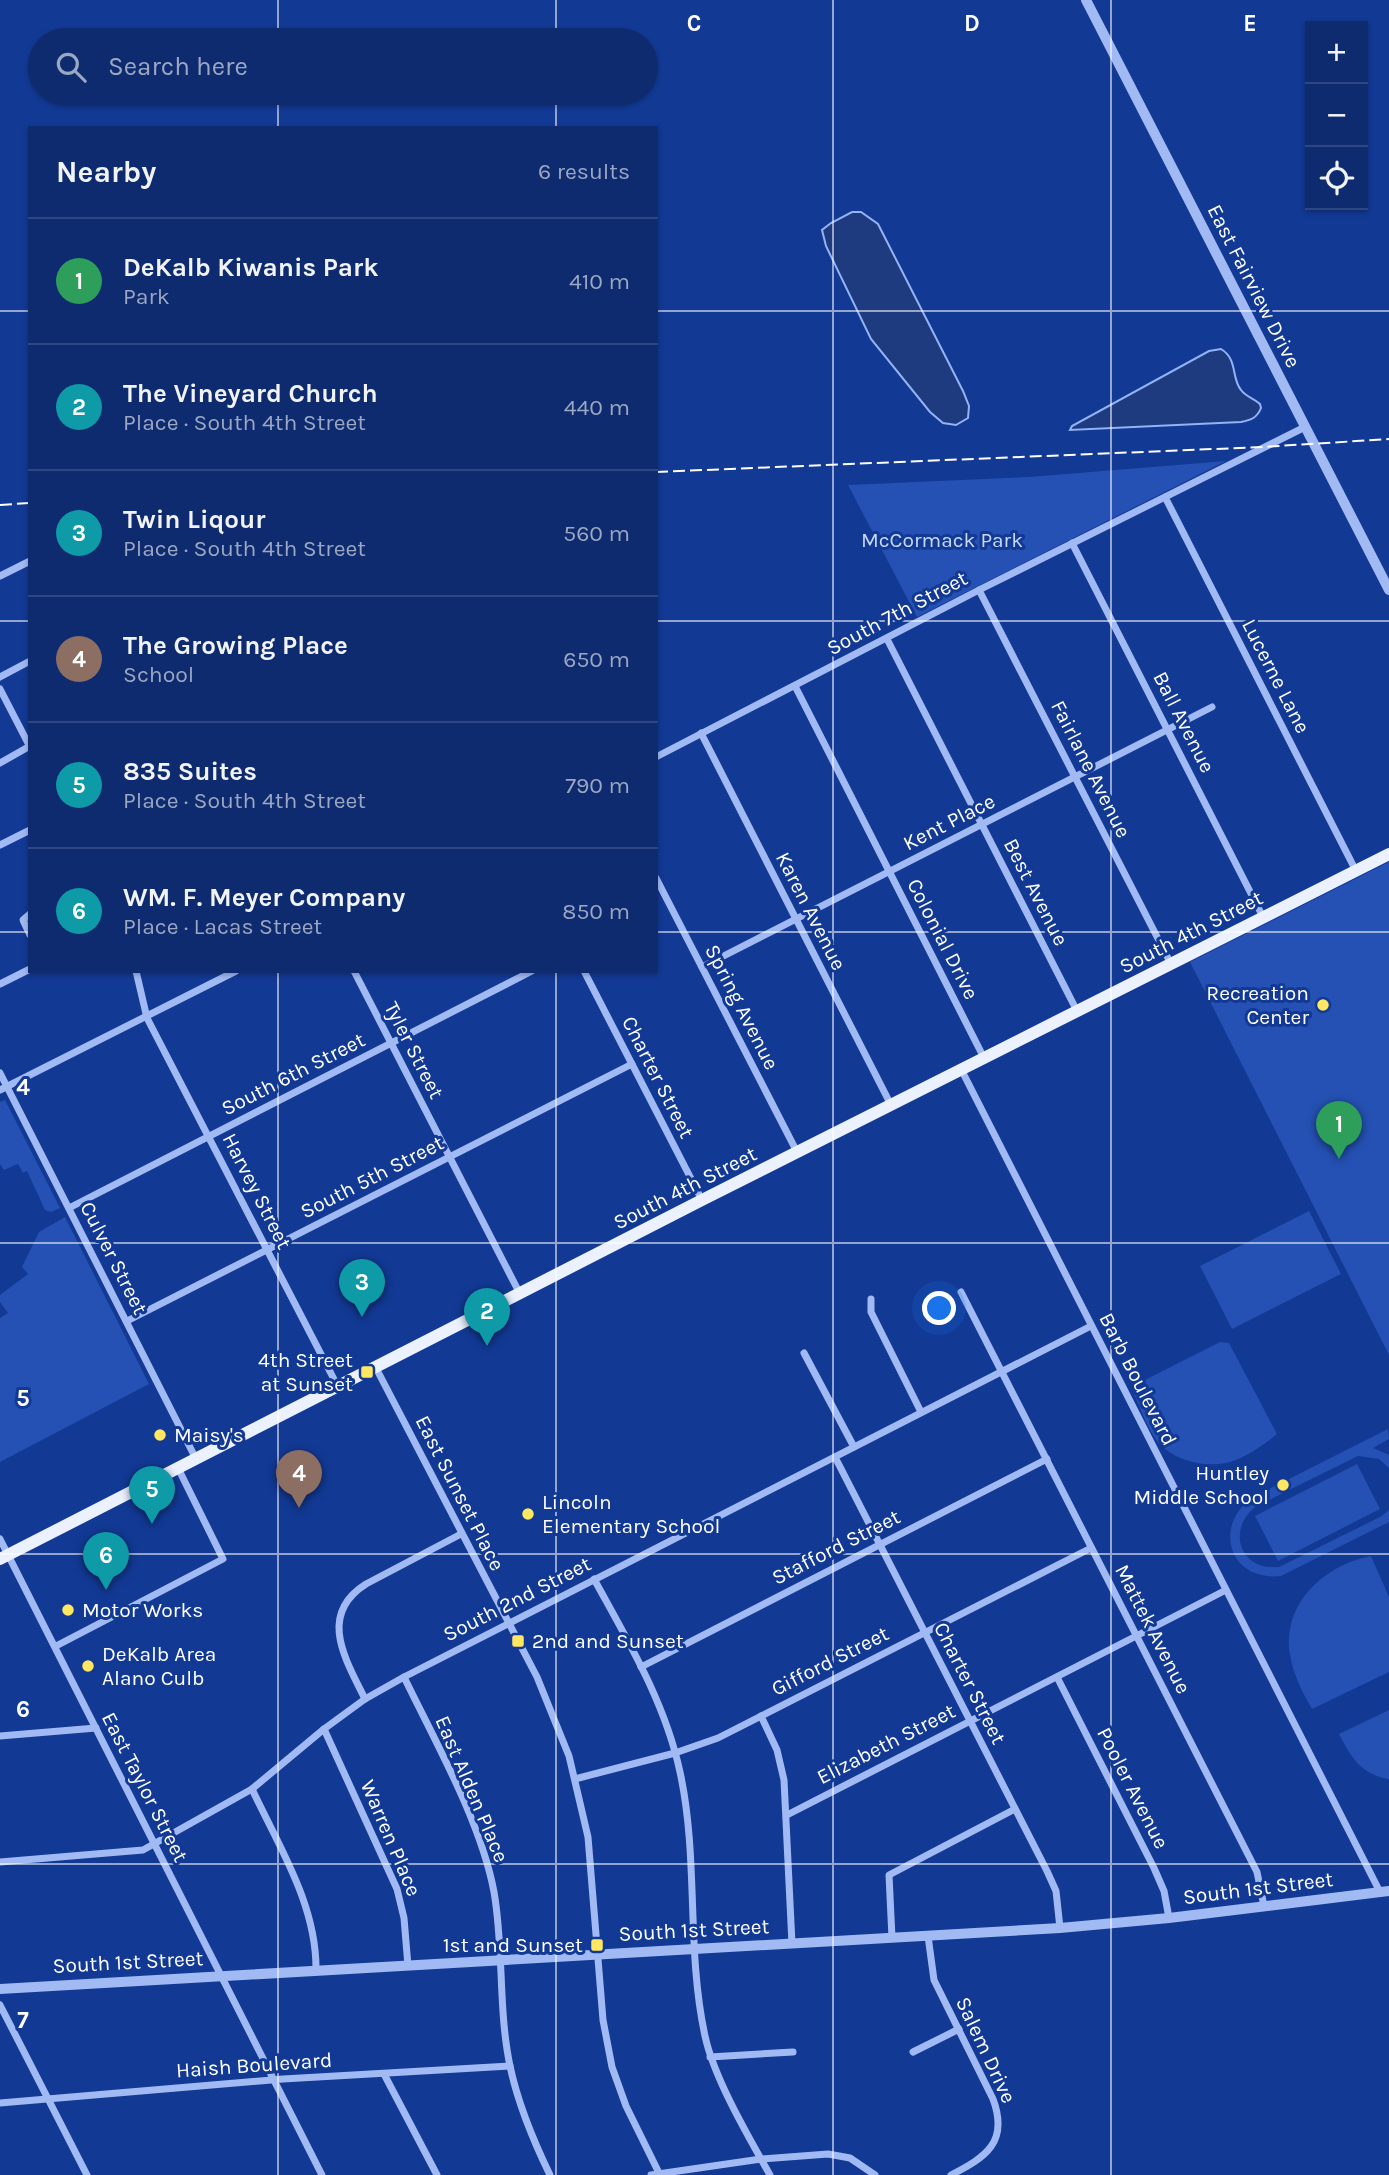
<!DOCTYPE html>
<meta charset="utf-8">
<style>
body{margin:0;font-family:Karla,sans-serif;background:#173374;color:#f1f3f6}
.controls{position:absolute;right:21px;top:21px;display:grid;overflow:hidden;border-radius:0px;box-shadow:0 2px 5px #0004}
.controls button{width:63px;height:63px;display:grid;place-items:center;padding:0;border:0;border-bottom:2px solid #2e4782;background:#0e2b6f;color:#f1f3f6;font:35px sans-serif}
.you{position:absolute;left:940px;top:1309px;width:24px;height:24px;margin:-18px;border:5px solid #fff;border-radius:50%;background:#1a73e8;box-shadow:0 0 0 10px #1a73e833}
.badge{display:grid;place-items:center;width:46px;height:46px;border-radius:50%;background:#8abfa5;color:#fff;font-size:23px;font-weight:700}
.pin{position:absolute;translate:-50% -58px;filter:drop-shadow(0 2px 4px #0008)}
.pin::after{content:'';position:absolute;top:37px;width:24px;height:21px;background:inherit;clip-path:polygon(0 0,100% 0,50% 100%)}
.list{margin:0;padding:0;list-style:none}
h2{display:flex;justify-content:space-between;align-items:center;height:91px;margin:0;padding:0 28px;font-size:30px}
h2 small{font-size:23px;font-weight:400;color:#9ba7c3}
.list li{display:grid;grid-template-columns:46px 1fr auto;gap:21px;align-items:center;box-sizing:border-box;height:126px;padding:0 28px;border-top:2px solid #2e4782}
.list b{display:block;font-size:26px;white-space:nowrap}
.list p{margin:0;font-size:23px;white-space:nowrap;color:#9ba7c3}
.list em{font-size:23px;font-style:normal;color:#9ba7c3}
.icon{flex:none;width:38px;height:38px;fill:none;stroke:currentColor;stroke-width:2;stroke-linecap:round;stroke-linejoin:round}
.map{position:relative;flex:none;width:1389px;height:2175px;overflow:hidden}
.search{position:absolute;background:#0e2b6f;box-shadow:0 2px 5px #0004;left:28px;top:28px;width:630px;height:77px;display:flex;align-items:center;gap:18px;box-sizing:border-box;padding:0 24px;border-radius:38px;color:#9ba7c3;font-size:26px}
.panel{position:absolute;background:#0e2b6f;box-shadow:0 2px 5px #0004;left:28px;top:126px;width:630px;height:847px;border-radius:0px}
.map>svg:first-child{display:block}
.green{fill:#2451b3}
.water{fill:#1e3b80;stroke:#93b3f6;stroke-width:2}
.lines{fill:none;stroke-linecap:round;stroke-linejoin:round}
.minor{stroke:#a1baf3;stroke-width:7}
.tertiary{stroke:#a1baf3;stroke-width:10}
.primary{stroke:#ecf1ff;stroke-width:12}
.rail{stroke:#fff;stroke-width:2;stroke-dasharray:12 5;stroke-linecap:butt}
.grid{fill:none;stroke:#fff;stroke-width:2;stroke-opacity:0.55}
.poi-dot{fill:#ffe762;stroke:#123994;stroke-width:2.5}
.labels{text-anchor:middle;stroke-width:6;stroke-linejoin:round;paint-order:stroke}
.street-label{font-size:21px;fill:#fff;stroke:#123994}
.park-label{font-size:21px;fill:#c8d9fd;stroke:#123994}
.poi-label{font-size:21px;fill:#fff;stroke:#123994;text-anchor:start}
.grid-label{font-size:23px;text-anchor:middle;font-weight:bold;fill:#fff;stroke:#123994;stroke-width:6;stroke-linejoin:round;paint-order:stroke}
</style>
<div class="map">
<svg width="1389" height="2175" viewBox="0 0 1389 2175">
<rect width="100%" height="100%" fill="#123994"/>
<g class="green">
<path d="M1226 461 917 617 848 485 1029 477Z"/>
<path d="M1389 862V1355L1190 962Z"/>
<path d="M5 1100 60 1208 51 1212 45 1210 27 1171 23 1173 18 1164 4 1170 0 1164V1102Z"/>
<path d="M1309 1211 1341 1274 1232 1329 1200 1266Z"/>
<path d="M65 1217 149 1384 0 1462V1318L8 1313 0 1302V1295L28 1274 22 1267 39 1232Z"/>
<path d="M1220 1342 1229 1343 1277 1434C1265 1444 1251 1454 1236 1460 1211 1470 1174 1462 1157 1441 1146 1426 1139 1404 1131 1387Z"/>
<path d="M1388 1429 1389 1439 1373 1448 1389 1455V1468L1379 1459 1358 1456 1255 1507C1226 1531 1241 1571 1279 1567L1380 1517 1389 1510V1522L1281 1576C1231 1582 1212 1529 1251 1498Z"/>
<path d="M1357 1464 1380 1509 1278 1561 1255 1516Z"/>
<path d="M1371 1556 1389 1597V1672L1312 1709C1302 1692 1293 1674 1290 1654 1282 1604 1324 1565 1371 1556Z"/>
<path d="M1389 1710V1779H1387C1360 1773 1351 1757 1339 1734Z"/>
</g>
<g class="water">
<path d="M852 212H861L878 224 963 391 969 406 968 418 956 425 943 423 930 412 871 339 826 246 822 230 831 223Z"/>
<path d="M1221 349C1238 359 1231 378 1241 390 1246 397 1254 398 1260 404L1261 408C1257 418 1251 420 1241 422L1070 430 1072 426 1209 351Z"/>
</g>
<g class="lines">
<g class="minor">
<path d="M1165 497 1356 871"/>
<path d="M1072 543 1263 917"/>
<path d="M0 576 30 561"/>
<path d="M979 590 1171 964"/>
<path d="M887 639 1077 1011"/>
<path d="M0 677 30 661"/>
<path d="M795 686 984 1058"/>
<path d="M0 689 30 747"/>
<path d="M701 733 891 1105"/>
<path d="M656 757 979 590 1305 427"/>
<path d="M0 763 30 746"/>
<path d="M0 845 30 830"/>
<path d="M656 878 797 1152"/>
<path d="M30 914 23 920 30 935"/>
<path d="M702 967 1212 707"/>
<path d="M136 971 147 1018 338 1387"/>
<path d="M354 971 520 1294"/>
<path d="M584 971 702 1200"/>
<path d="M0 984 30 969"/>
<path d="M961 1069 1380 1892"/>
<path d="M0 1073 196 1459"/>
<path d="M0 1090 236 971"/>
<path d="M69 1208 532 971"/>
<path d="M961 1292 1257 1872 1264 1906"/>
<path d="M871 1299V1312L921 1412"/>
<path d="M127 1321 632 1064"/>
<path d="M804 1353 854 1447"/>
<path d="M376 1368 537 1677 569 1756 588 1837 603 2020 612 2067 626 2106 660 2175"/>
<path d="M835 1457 1047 1871 1056 1891 1060 1928"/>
<path d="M0 1539 322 2175"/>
<path d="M594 1579C628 1641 665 1702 680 1772 699 1859 686 1949 705 2036 714 2078 748 2136 770 2175"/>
<path d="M56 1646 223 1559 178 1468"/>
<path d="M641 1667 1047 1459"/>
<path d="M404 1677C435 1741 481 1822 494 1892 504 1949 498 2009 510 2066 518 2104 533 2140 550 2175"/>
<path d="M1057 1677 1154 1868 1164 1891 1169 1918"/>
<path d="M365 1699C346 1660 317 1615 366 1584L461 1534"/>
<path d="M761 1716 777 1750 784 1780 792 1944"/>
<path d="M324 1729 397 1889 404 1918 408 1966"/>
<path d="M0 1736 96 1728"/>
<path d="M575 1779 675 1753 718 1738 1091 1548"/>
<path d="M252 1789C279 1847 317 1905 316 1971"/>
<path d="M787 1815 1226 1590"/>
<path d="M0 1862 143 1850 252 1789 324 1729 365 1699 404 1677 1091 1326"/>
<path d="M928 1936 934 1980 993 2099C1009 2142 986 2157 951 2175"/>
<path d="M892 1938 889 1875 1015 1809"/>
<path d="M0 2005 87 2175"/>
<path d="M913 2052 959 2029"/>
<path d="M710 2057 793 2052"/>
<path d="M384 2074 437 2175"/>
<path d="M0 2103 283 2079 510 2066"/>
<path d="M651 2175 761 2159 828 2154 850 2158 875 2175"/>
</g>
<g class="tertiary">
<path d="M1086 0 1389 590"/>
<path d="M0 1989 1060 1928 1169 1918 1389 1891"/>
</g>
<path class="primary" d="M0 1559 702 1200 1389 854"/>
<g class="rail">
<path d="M656 472 1262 447 1389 439"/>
<path d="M0 505 30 503"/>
</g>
</g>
<path class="grid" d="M278 0V40M556 0V40M833 0V2175M1111 0V2175M278 93V128M556 93V128M0 311H30M656 311H1389M0 621H30M656 621H1389M0 932H30M656 932H1389M278 971V2175M556 971V2175M0 1243H1389M0 1554H1389M0 1864H1389"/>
<g class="poi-dot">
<circle cx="1323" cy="1005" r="7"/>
<rect x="360" y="1365" width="14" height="14" rx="3.5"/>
<circle cx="160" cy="1435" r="7"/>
<circle cx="1283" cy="1485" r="7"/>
<circle cx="528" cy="1514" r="7"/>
<circle cx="68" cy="1610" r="7"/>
<rect x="511" y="1634" width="14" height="14" rx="3.5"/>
<circle cx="88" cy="1666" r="7"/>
<rect x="590" y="1938" width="14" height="14" rx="3.5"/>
</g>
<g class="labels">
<g class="street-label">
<text transform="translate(1254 286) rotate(63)" y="7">East Fairview Drive</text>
<text transform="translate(897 613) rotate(-28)" y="7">South 7th Street</text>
<text transform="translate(1276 676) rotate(63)" y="7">Lucerne Lane</text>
<text transform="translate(1184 722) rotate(63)" y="7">Ball Avenue</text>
<text transform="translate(1091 769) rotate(63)" y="7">Fairlane Avenue</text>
<text transform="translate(949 822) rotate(-27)" y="7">Kent Place</text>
<text transform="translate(1036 892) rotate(63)" y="7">Best Avenue</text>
<text transform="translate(811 911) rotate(63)" y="7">Karen Avenue</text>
<text transform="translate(1191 932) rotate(-27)" y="7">South 4th Street</text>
<text transform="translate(943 939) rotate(63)" y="7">Colonial Drive</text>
<text transform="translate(742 1007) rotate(63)" y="7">Spring Avenue</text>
<text transform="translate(414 1050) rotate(63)" y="7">Tyler Street</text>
<text transform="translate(293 1074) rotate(-27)" y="7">South 6th Street</text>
<text transform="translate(658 1077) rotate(63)" y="7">Charter Street</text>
<text transform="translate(372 1177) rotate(-27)" y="7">South 5th Street</text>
<text transform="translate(685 1188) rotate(-27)" y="7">South 4th Street</text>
<text transform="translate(257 1191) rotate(63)" y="7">Harvey Street</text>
<text transform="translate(114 1258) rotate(63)" y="7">Culver Street</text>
<text transform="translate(1138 1379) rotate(63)" y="7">Barb Boulevard</text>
<text transform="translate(460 1493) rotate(63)" y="7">East Sunset Place</text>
<text transform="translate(836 1547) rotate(-27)" y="7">Stafford Street</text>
<text transform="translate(517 1599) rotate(-27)" y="7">South 2nd Street</text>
<text transform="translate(1153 1629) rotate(63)" y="7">Mattek Avenue</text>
<text transform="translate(830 1661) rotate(-27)" y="7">Gifford Street</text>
<text transform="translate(970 1683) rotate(63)" y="7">Charter Street</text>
<text transform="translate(886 1744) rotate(-27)" y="7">Elizabeth Street</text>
<text transform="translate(145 1787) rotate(63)" y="7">East Taylor Street</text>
<text transform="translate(1133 1788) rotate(63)" y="7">Pooler Avenue</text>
<text transform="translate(472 1789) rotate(67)" y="7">East Alden Place</text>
<text transform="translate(391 1838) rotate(67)" y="7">Warren Place</text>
<text transform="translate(1258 1888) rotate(-7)" y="7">South 1st Street</text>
<text transform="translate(694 1930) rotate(-3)" y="7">South 1st Street</text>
<text transform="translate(128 1962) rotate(-3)" y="7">South 1st Street</text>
<text transform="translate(986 2050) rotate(65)" y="7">Salem Drive</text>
<text transform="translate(254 2065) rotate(-4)" y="7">Haish Boulevard</text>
</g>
<g class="park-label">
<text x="942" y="547">McCormack Park</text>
</g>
<g class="poi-label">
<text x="1309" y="1000" text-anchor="end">Recreation<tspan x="1309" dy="24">Center</tspan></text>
<text x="353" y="1367" text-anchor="end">4th Street<tspan x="353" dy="24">at Sunset</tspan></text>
<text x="174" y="1442">Maisy's</text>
<text x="1269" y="1480" text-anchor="end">Huntley<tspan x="1269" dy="24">Middle School</tspan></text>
<text x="542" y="1509">Lincoln<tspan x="542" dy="24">Elementary School</tspan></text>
<text x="82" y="1617">Motor Works</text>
<text x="532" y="1648">2nd and Sunset</text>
<text x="102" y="1661">DeKalb Area<tspan x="102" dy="24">Alano Culb</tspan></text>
<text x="583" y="1952" text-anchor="end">1st and Sunset</text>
</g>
</g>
<g class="grid-label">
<text x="694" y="31">C</text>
<text x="972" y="31">D</text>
<text x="1250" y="31">E</text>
<text x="23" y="1095">4</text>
<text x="23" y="1406">5</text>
<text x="23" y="1717">6</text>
<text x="23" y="2028">7</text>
</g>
</svg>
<div class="controls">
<button>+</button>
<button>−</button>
<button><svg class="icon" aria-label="locate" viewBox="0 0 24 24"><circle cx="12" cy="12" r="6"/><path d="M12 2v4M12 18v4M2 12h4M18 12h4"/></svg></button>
</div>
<div class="you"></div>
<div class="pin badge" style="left:1339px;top:1159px;background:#2e9e5b">1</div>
<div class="pin badge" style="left:487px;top:1346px;background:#0f9aa8">2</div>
<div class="pin badge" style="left:362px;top:1317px;background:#0f9aa8">3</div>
<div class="pin badge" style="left:299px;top:1508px;background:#8d6e63">4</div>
<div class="pin badge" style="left:152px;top:1524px;background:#0f9aa8">5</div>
<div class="pin badge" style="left:106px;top:1590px;background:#0f9aa8">6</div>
<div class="search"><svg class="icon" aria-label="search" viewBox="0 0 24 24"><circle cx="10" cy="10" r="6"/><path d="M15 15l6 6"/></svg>Search here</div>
<section class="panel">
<h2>Nearby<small>6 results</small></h2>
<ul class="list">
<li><span class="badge" style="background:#2e9e5b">1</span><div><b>DeKalb Kiwanis Park</b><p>Park</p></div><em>410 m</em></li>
<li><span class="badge" style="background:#0f9aa8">2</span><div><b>The Vineyard Church</b><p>Place · South 4th Street</p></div><em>440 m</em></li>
<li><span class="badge" style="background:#0f9aa8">3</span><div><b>Twin Liqour</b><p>Place · South 4th Street</p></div><em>560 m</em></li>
<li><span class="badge" style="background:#8d6e63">4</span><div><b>The Growing Place</b><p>School</p></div><em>650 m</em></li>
<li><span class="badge" style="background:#0f9aa8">5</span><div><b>835 Suites</b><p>Place · South 4th Street</p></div><em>790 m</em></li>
<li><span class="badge" style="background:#0f9aa8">6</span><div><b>WM. F. Meyer Company</b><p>Place · Lacas Street</p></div><em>850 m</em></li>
</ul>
</section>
</div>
